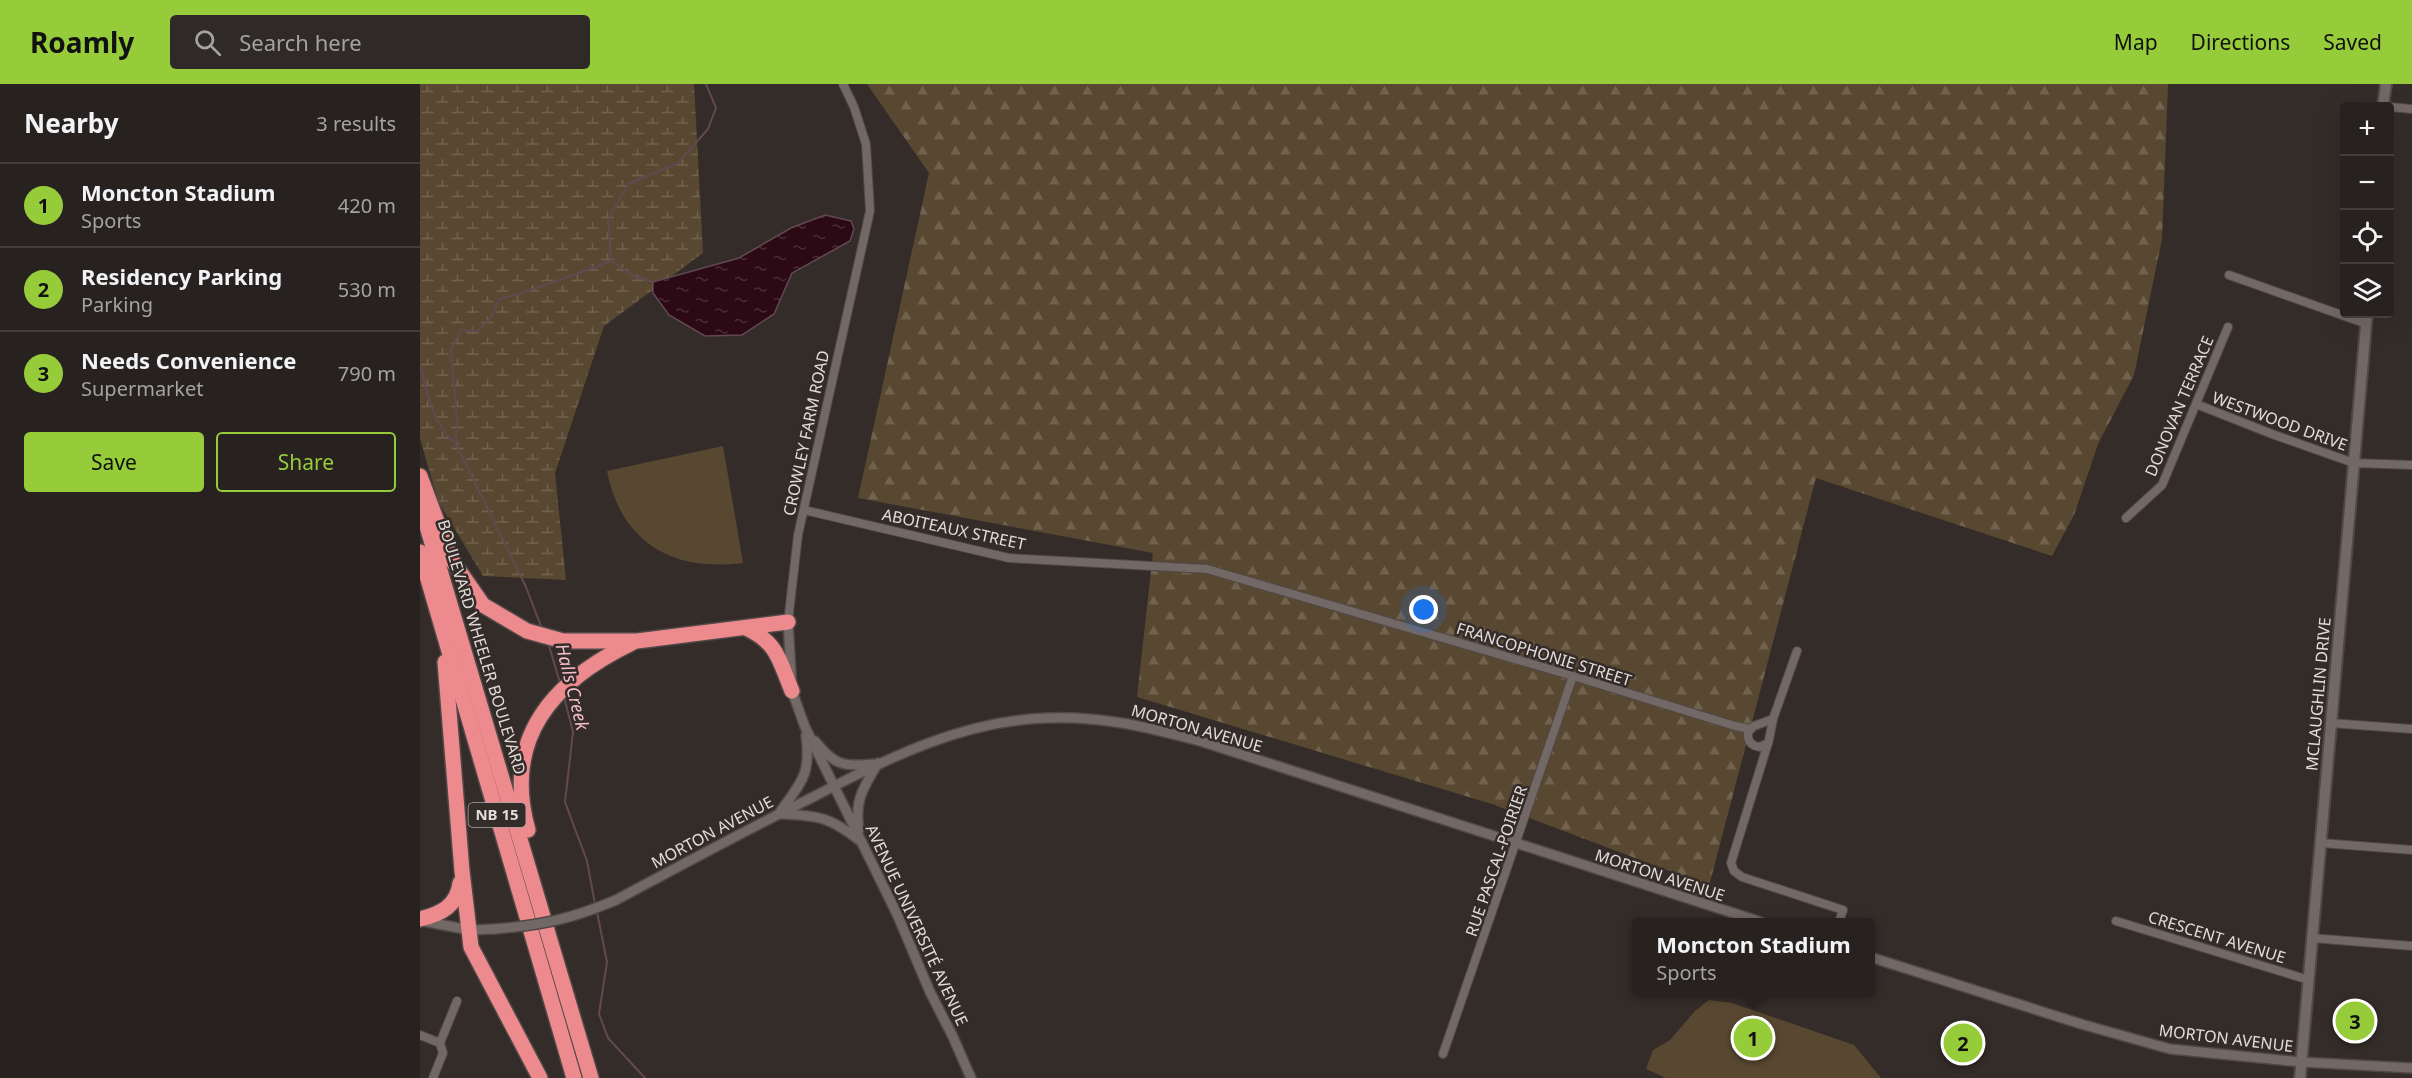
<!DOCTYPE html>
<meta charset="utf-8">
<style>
body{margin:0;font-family:"Noto Sans",sans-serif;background:#2f2928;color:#f1f3f6}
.controls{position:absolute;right:18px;top:18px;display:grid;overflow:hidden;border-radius:6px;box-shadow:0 6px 24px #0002}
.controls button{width:54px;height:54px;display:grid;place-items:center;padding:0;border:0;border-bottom:2px solid #433e3d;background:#27211f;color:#f1f3f6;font:30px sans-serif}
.you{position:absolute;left:1004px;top:526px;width:21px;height:21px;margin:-15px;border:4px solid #fff;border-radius:50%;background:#1a73e8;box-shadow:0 0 0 9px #1a73e833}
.badge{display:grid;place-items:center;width:39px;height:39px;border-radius:50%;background:#96cc3a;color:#111;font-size:20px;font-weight:700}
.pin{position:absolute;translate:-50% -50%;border:3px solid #fff;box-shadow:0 2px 6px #0006}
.popup{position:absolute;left:1212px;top:834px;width:243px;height:78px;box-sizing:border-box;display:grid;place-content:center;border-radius:6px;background:#27211f;filter:drop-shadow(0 2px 4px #0005);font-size:20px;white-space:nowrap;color:#a4a3a4}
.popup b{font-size:22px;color:#f1f3f6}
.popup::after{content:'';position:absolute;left:50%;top:100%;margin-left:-12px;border:12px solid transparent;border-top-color:#27211f}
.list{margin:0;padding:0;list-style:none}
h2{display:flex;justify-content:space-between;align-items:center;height:78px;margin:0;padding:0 24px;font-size:26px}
h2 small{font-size:20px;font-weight:400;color:#a4a3a4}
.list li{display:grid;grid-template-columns:39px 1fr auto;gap:18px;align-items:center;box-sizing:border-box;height:84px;padding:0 24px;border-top:2px solid #433e3d}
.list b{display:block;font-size:22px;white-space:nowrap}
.list p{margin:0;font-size:20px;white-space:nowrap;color:#a4a3a4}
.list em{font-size:20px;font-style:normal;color:#a4a3a4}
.actions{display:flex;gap:12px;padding:18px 24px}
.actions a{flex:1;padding:14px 0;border:2px solid #96cc3a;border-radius:6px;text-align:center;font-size:21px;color:#96cc3a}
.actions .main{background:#96cc3a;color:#111}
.icon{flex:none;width:33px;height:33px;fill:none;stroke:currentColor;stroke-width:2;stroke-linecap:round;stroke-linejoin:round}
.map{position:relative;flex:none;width:1992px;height:994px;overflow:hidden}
header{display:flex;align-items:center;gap:36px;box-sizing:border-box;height:84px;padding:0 30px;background:#96cc3a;color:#111}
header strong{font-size:28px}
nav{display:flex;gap:33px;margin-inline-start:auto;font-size:21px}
.search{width:420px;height:54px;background:#2f2928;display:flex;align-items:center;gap:15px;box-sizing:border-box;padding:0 21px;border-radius:6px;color:#a4a3a4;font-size:22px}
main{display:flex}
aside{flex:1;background:#27211f}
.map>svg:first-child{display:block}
.grass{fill:#594831}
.forest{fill:url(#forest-firs)}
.wetland{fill:url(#wetland-marsh)}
.water{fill:url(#water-ripples);stroke:#624951;stroke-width:1.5}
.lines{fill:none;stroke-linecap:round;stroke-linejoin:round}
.stream{stroke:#624951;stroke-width:2}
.minor-casing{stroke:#4f4846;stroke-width:10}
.tertiary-casing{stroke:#4f4846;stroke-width:12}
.secondary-casing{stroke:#4f4846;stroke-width:14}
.motorway-casing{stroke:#4f4846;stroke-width:18}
.minor{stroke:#726865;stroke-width:8}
.tertiary{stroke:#726865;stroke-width:9}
.secondary{stroke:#726865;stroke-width:10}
.motorway{stroke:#ed8a8d;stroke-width:15}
.tertiary-bridge-casing{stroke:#4f4846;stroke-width:12;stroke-linecap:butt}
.tertiary-bridge{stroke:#726865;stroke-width:9}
.labels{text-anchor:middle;stroke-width:5;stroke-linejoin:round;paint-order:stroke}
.shield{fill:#342c29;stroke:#aea7a5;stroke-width:1.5}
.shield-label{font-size:15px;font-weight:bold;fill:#e2dcda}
.street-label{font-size:16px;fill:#e2dcda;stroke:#342c29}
.water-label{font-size:18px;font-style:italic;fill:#f7bece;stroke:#342c29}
</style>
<header>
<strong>Roamly</strong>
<div class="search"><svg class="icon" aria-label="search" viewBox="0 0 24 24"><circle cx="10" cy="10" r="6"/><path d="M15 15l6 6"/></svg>Search here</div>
<nav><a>Map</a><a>Directions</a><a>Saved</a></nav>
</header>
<main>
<aside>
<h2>Nearby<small>3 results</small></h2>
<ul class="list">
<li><span class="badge">1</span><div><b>Moncton Stadium</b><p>Sports</p></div><em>420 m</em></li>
<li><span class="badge">2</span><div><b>Residency Parking</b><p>Parking</p></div><em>530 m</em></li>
<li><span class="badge">3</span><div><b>Needs Convenience</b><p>Supermarket</p></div><em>790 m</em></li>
</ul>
<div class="actions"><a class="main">Save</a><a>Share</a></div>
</aside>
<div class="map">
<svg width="1992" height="994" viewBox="0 0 1992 994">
<defs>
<pattern id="forest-firs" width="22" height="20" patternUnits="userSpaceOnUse" patternTransform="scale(1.5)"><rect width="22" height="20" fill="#594831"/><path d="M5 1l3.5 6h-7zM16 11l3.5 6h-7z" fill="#71624e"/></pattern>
<pattern id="wetland-marsh" width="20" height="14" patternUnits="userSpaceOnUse" patternTransform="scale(1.5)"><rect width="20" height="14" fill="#594831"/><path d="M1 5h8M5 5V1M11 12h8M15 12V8" fill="none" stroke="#71624e"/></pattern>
<pattern id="water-ripples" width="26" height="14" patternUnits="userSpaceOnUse" patternTransform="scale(1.5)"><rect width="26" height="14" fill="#2b0a16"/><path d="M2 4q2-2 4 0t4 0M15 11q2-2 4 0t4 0" fill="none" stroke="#492d37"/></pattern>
</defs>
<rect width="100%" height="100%" fill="#342c29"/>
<g class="grass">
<path d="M303 362 323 479C253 488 201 459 187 387Z"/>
<path d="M1289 916 1312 919 1434 961 1461 994H1246L1226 985 1233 966 1250 956 1275 927Z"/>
</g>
<path class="forest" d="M447 0H1748L1742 155 1714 291 1678 360 1654 431 1632 472 1396 394 1289 802 1072 720 717 613 733 469 438 414 509 89Z"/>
<path class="wetland" d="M0 0H274L283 169 184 242 135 389 146 496 63 492 18 417 0 354Z"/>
<path class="water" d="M405 131 431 137 434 145 430 157 372 189 354 230 322 251 285 252 249 231 233 209V198L319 174 371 144Z"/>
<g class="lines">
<g class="stream">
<path d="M191 177 188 136 208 100 258 79 288 45 296 24 286 0"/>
<path d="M191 177 213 192 233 198"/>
<path d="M0 281C9 312 11 338 36 360L106 503 122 545"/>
<path d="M36 360 37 336 31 266 41 246 58 247 72 232 79 215 106 208 191 177"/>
<path d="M128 558 140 599"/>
<path d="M144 613 153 648 145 718 167 777 175 820"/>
<path d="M177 828 187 878 179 930 188 954 225 994"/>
</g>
<defs>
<g id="minor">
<path d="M1970 23 1992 25"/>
<path d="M1809 191 1947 240"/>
<path d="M1776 320 1852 350 1934 379 1992 381"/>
<path d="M384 426 589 474 787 485 1153 592 1315 642 1330 645"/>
<path d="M1706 434 1742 401 1808 243"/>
<path d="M368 538 378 451 450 127 446 60 434 23 423 0"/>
<path d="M1377 567 1353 635 1349 656 1311 779 1314 787 1322 793 1423 826 1419 838"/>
<path d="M1910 639 1992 645"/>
<path d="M1348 659 1340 663C1331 662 1327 657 1328 648L1334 642 1353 635"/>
<path d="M1901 759 1992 766"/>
<path d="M1696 837 1889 896"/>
<path d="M1891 854 1992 862"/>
<path d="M0 951 20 959"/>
<path d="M1023 970 1153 592"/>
<path d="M13 994 23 969 20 959 37 917"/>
</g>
<g id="tertiary">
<path d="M368 538 372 607 385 643 477 830 510 908 533 953 551 994"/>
<path d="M395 657C414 681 423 683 453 680"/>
<path d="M360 728C382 697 391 691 386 651"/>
<path d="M361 730C399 732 408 732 439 756"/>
<path d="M439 746C434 717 443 704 458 679"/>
<path d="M196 816C260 782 324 747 389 715 465 676 541 636 628 634 683 632 727 643 780 657L1341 838"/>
<path d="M3 837 49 846 75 845"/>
<path d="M1450 873 1661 940 1750 965 1881 978 1992 984"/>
</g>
<g id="secondary">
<path d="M1963 22 1966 0"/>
<path d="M1880 994 1947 230"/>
</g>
<g id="motorway">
<path d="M0 392 31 475 63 521 107 547 143 557H217L368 538"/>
<path d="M0 419 171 994"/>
<path d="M0 468 154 994"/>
<path d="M326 544C358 559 359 576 372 607"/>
<path d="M25 578 42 787 51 863 120 994"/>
<path d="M108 746C82 654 133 597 212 559"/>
<path d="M0 835C21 830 37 822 40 799"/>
</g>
</defs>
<use href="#minor" class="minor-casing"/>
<use href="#tertiary" class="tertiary-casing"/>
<use href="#secondary" class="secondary-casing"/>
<use href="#motorway" class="motorway-casing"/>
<use href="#minor" class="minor"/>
<use href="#tertiary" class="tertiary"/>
<use href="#secondary" class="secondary"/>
<use href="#motorway" class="motorway"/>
<defs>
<path id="tertiary-bridge" d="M75 845C123 841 151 835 196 816"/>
</defs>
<use href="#tertiary-bridge" class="tertiary-bridge-casing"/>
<use href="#tertiary-bridge" class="tertiary-bridge"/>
</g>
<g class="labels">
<rect class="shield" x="48.5" y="719" width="57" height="24" rx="4.5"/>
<g class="shield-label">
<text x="77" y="736">NB 15</text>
</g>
<g class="street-label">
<text transform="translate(1759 322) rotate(-67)" y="6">DONOVAN TERRACE</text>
<text transform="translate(1860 337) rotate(20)" y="6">WESTWOOD DRIVE</text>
<text transform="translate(386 349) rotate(-78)" y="6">CROWLEY FARM ROAD</text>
<text transform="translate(534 445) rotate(12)" y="6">ABOITEAUX STREET</text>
<text transform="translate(62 563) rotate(73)" y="6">BOULEVARD WHEELER BOULEVARD</text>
<text transform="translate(1124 570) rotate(17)" y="6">FRANCOPHONIE STREET</text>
<text transform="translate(1898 610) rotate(-85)" y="6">MCLAUGHLIN DRIVE</text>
<text transform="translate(777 644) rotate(16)" y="6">MORTON AVENUE</text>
<text transform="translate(292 748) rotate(-28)" y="6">MORTON AVENUE</text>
<text transform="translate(1076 777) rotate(-71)" y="6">RUE PASCAL-POIRIER</text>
<text transform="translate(1240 791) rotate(18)" y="6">MORTON AVENUE</text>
<text transform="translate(497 841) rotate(65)" y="6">AVENUE UNIVERSITÉ AVENUE</text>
<text transform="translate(1797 853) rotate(17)" y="6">CRESCENT AVENUE</text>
<text transform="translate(1806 954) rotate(7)" y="6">MORTON AVENUE</text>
</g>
<g class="water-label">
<text transform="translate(152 603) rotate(76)" y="6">Halls Creek</text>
</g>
</g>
</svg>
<div class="controls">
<button>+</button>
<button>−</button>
<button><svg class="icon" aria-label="locate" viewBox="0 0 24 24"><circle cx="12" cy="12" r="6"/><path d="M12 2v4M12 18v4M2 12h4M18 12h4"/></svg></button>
<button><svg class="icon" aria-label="layers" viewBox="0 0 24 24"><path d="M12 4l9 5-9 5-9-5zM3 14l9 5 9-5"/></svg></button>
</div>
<div class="you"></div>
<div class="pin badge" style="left:1333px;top:954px">1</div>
<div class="popup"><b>Moncton Stadium</b>Sports</div>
<div class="pin badge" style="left:1543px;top:959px">2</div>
<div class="pin badge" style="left:1935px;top:937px">3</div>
</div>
</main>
